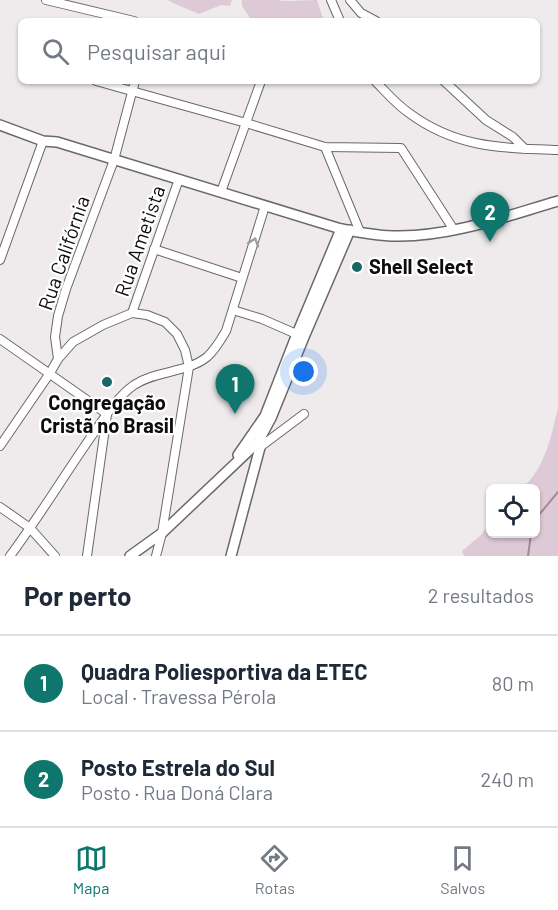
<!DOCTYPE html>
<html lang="pt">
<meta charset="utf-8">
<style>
body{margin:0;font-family:Barlow,sans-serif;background:#f6f6f7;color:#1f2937}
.controls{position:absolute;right:18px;bottom:18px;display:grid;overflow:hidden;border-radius:9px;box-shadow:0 2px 4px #0004}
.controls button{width:54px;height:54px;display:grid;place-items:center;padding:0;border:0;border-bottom:2px solid #e0e1e3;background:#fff;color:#1f2937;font:30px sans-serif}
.you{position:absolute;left:304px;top:372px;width:21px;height:21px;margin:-15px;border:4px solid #fff;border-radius:50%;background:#1a73e8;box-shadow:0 0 0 9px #1a73e833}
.badge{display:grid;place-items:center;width:39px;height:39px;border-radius:50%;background:#0f766e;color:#fff;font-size:20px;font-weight:700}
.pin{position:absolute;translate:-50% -50px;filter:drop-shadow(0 2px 3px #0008)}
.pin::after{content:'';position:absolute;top:32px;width:21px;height:18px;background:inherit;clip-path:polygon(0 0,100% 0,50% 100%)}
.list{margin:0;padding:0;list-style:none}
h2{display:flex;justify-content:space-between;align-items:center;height:78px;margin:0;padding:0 24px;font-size:26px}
h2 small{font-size:20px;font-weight:400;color:#747a83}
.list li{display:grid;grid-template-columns:39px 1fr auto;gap:18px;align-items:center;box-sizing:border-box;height:96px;padding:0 24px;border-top:2px solid #e0e1e3}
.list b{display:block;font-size:22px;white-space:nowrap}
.list p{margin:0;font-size:20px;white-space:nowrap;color:#747a83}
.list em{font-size:20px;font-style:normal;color:#747a83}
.icon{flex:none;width:33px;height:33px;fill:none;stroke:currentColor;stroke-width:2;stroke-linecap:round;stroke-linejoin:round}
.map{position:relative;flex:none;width:558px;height:556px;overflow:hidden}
.search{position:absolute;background:#fff;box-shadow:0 2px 4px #0004;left:18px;right:18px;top:18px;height:66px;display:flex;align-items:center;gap:15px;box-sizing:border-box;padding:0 21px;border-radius:9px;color:#747a83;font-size:22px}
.sheet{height:270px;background:#fff}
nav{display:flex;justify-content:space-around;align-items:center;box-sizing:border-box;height:84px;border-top:2px solid #e0e1e3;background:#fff;font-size:16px;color:#747a83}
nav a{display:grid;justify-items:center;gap:3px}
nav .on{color:#0f766e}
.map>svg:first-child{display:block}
.green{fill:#decad6}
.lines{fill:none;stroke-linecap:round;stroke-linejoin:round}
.stream{stroke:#a5879a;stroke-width:2}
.minor-casing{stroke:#6b686a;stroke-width:10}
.major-casing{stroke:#6b686a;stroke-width:12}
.minor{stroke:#fff;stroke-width:8}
.major{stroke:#fff;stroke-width:9}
.oneway{stroke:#9f9e9e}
.poi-dot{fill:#196764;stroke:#fff;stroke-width:2}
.labels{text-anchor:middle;stroke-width:4.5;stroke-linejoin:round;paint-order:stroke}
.street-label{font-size:20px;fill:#0e0d0d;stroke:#fff}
.poi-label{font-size:20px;font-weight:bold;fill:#0e0d0d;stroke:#fff;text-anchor:start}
</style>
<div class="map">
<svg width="558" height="556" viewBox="0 0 558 556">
<rect width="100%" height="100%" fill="#efebed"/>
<g class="green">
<path d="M168 0H232L230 6 221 5 199 14 173 3Z"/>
<path d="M242 0H278C286 2 308 0 317 0L324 21H252L242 6Z"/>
<path d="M558 408V556H464L462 551 481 535 490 522V534H536V488H522C545 469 551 436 558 408Z"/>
</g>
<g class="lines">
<g class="stream">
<path d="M536 523 538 516 558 492"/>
<path d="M528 556 531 534"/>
</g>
<defs>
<g id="minor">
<path d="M46 0 134 21"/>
<path d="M331 0 340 21"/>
<path d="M350 0 361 13 376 21"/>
<path d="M96 81 246 123 325 147 401 148 454 230"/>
<path d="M375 81C386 92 396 104 409 113 456 148 501 148 558 150"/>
<path d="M444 81 486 120 513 137 525 149"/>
<path d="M325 147 360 232"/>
<path d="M221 192 261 81"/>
<path d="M154 249 242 278"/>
<path d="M0 260 43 141"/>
<path d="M233 310 262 319 301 336"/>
<path d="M132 313 179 179"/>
<path d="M0 339 107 414 87 556"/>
<path d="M58 359 55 337 58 316 66 289 114 160 135 81"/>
<path d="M0 446 50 373 58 359 73 342 103 325 132 313 147 315 165 322 177 334 185 350 189 367 162 533 156 556"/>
<path d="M260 447 304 414"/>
<path d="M0 507 30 528 55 556"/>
<path d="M10 556C39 517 65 474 93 434 105 417 117 397 134 385 157 370 187 373 207 357 215 350 220 341 226 331L265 206"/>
</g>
<g id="major">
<path d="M0 125 43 141 57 142 341 229C359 232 377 236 396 236 451 237 506 216 558 201"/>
<path d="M238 455 265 416 297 334 341 229"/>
<path d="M130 556 162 533 258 442 271 418 304 337 350 230"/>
<path d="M231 556 262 440"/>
</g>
</defs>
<use href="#minor" class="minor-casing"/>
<use href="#major" class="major-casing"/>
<use href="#minor" class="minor"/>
<use href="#major" class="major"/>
</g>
<defs><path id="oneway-chevron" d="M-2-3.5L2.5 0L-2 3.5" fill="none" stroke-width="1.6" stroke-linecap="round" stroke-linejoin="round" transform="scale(1.5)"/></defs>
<use class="oneway" href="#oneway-chevron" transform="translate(254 242) rotate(-72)"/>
<g class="poi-dot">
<circle cx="357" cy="267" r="6"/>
<circle cx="107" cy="382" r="6"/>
</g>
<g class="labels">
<g class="street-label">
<text transform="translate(140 241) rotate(-71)" y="7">Rua Ametista</text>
<text transform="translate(64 253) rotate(-71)" y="7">Rua Califórnia</text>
</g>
<g class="poi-label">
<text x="369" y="274">Shell Select</text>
<text x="107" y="410" text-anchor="middle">Congregação<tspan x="107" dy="23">Cristã no Brasil</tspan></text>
</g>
</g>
</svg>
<div class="controls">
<button><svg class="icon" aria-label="locate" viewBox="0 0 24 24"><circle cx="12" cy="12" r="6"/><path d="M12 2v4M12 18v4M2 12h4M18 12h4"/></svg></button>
</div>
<div class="you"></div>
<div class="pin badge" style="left:235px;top:414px">1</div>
<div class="pin badge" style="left:490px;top:242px">2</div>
<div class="search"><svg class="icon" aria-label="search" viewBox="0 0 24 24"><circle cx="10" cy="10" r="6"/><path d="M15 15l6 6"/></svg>Pesquisar aqui</div>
</div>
<section class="sheet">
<h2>Por perto<small>2 resultados</small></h2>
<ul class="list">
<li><span class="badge">1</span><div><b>Quadra Poliesportiva da ETEC</b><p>Local · Travessa Pérola</p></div><em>80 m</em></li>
<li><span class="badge">2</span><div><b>Posto Estrela do Sul</b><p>Posto · Rua Doná Clara</p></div><em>240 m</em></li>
</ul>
</section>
<nav>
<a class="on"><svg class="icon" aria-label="map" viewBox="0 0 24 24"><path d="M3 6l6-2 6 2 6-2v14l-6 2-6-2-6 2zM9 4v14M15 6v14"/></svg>Mapa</a>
<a><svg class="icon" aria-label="directions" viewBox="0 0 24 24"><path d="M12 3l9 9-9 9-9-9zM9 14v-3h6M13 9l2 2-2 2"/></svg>Rotas</a>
<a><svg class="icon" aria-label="saved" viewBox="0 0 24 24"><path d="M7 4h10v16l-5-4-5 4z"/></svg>Salvos</a>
</nav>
